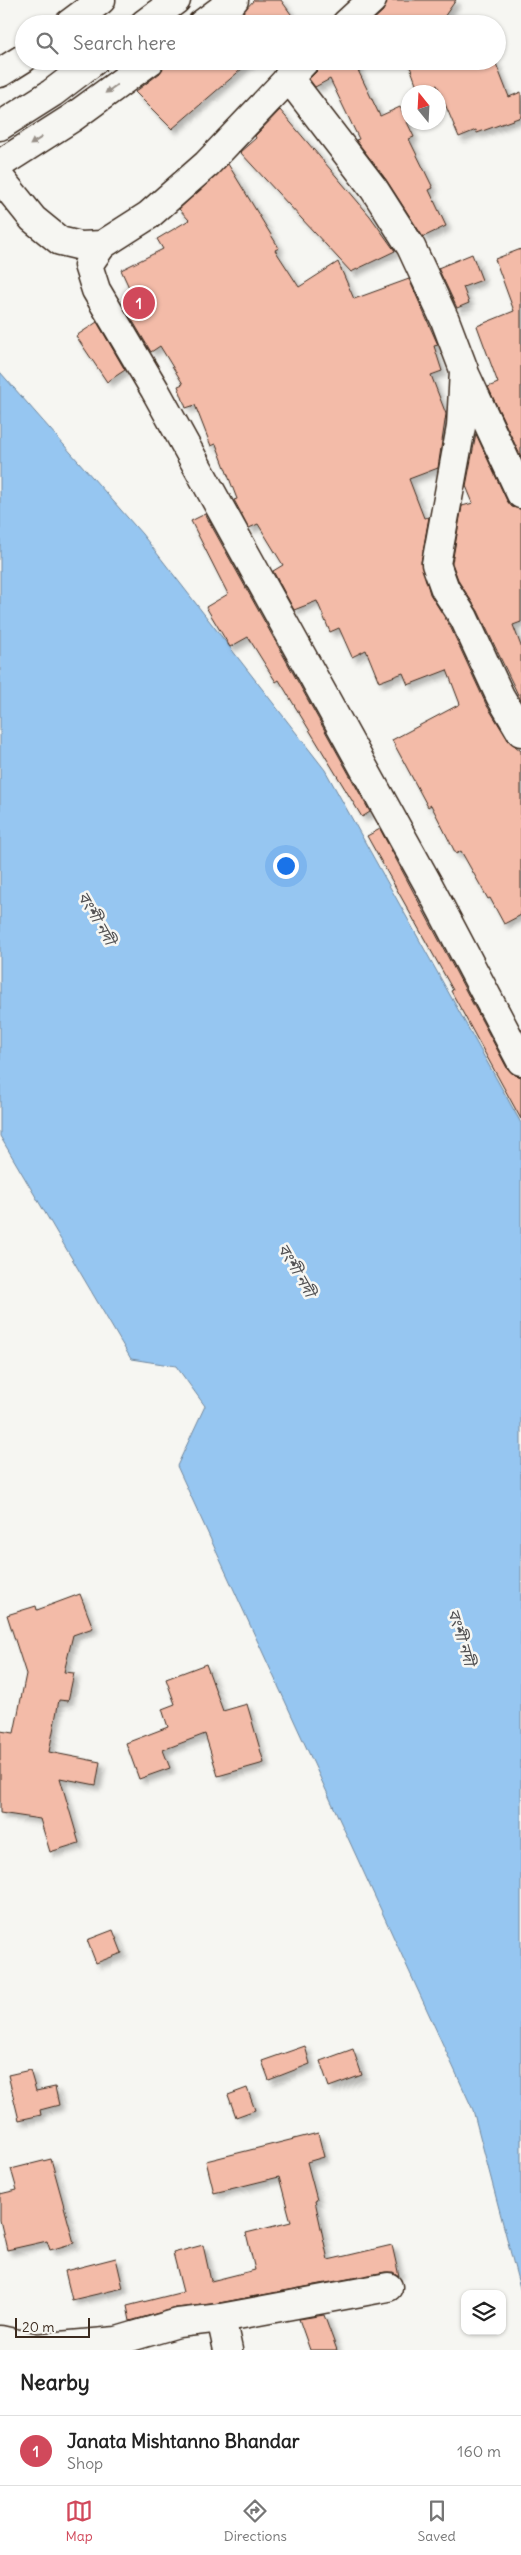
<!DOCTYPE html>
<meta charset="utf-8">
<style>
body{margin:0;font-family:Delius,"Noto Sans Bengali",sans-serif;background:#f6f6f6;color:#222}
.controls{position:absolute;right:15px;bottom:15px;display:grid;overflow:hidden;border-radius:10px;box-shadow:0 1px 4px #0004}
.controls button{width:45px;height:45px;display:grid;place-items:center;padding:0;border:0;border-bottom:1px solid #e0e0e0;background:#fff;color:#222;font:25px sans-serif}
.compass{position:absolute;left:401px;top:85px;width:45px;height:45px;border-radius:50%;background:#fff;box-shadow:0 1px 4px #0004;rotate:342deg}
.scale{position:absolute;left:15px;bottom:12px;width:75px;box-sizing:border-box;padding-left:5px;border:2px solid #3b2a1e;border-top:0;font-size:14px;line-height:18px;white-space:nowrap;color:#3b2a1e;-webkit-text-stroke:4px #f6f6f2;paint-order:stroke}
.you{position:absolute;left:285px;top:865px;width:18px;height:18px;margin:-12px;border:4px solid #fff;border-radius:50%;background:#1a73e8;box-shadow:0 0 0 8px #1a73e833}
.badge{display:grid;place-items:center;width:32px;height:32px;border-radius:50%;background:#d1495b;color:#fff;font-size:16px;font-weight:700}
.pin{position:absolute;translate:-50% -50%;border:2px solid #fff;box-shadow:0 1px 5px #0006}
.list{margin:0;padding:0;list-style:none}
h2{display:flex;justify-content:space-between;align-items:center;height:65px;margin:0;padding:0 20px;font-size:21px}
h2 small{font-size:16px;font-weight:400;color:#767676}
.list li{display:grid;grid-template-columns:32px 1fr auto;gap:15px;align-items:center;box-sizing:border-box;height:70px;padding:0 20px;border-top:1px solid #e0e0e0}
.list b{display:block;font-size:19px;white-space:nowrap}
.list p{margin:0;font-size:16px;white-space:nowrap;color:#767676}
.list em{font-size:16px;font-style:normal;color:#767676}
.icon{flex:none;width:28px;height:28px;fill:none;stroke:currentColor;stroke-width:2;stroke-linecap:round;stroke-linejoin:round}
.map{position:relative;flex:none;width:521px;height:2350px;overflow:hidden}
.search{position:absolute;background:#fff;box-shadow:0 1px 4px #0004;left:15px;right:15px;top:15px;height:55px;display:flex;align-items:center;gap:12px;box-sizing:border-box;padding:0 18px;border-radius:28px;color:#767676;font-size:19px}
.sheet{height:135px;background:#fff}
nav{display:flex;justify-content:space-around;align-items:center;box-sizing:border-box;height:70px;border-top:1px solid #e0e0e0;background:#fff;font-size:14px;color:#767676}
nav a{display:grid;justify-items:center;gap:2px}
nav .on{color:#d1495b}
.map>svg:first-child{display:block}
.water{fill:#96c6f1;stroke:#72889d}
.building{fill:#f3bba8;stroke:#3b2a1e;filter:url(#shadow)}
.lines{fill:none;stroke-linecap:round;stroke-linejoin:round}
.street-casing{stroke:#3b2a1e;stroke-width:31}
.secondary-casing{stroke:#3b2a1e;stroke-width:31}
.highway-casing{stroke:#3b2a1e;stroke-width:31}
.street{stroke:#f6f6f2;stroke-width:28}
.secondary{stroke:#f6f6f2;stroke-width:28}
.highway{stroke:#f6f6f2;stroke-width:28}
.oneway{fill:#989088}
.labels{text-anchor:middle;stroke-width:5;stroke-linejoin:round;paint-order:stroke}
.water-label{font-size:16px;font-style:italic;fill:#525153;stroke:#f6f6f2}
</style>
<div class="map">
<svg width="521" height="2350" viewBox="0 0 521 2350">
<defs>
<filter id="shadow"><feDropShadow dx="4.5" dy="4.5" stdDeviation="2.5" flood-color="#0004"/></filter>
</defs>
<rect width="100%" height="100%" fill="#f6f6f2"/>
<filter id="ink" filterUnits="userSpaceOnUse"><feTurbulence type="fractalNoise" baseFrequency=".02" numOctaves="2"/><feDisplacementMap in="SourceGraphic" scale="10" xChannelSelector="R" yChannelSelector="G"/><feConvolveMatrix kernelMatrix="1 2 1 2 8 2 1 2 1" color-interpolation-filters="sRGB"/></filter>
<g filter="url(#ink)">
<path class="water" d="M0 372 142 534 325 770 521 1123V2292L473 2110 177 1466 205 1406 176 1366 131 1359 0 1136Z"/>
<g class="building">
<path d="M254 0H281L298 24H228L243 12Z"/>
<path d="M387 0H456L439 24H369L383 11Z"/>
<path d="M165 61H251L172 129 135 92 160 73Z"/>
<path d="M320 61H366L356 66 380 116 400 107 414 137 409 139 433 188 429 190 446 226 423 237 387 181 356 140 359 139 330 79 315 87 309 79 317 71Z"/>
<path d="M408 61H495L509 97 521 92V117L477 133 476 130 459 137 437 85 419 92Z"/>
<path d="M280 110 370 216 395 251 351 272 240 152 256 138 255 136Z"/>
<path d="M228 164 279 248 275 250 299 287 338 262 354 299 409 279 438 345 434 346 442 371 431 375 446 414 438 468 409 479 424 518 429 517 421 562 430 594 450 626 486 704 508 740 521 751V915L504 924 490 898 488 899 461 851 456 854 431 805 428 807 392 740 460 704 447 670 408 685 403 673 379 682 366 650 352 657 339 628 330 632 317 601 294 610 273 571 283 565 258 524 249 528 234 500 237 499 216 444 211 446 195 405 186 408 178 386 183 384 160 346 151 352 128 313 138 307 121 270 163 249 157 239 189 220 179 209Z"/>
<path d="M521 249V457L488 387 498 383 477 326 514 311 495 259Z"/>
<path d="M472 254 482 280 463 287 469 303 457 308 438 268Z"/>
<path d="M97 322 125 370 107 382 76 336Z"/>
<path d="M476 434 507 501 512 507 521 509V622L513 625 521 646V701L478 611 459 582 452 563 462 506 473 503 466 486Z"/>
<path d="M205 514 370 812 362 817 279 680 276 682 248 637 230 647 206 607 228 594 191 521Z"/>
<path d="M380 829 507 1068 513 1074 521 1077V1119L451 991 453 990 367 836Z"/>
<path d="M80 1594 93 1628 73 1635 64 1672 74 1673 68 1701 59 1700 49 1752 100 1762 96 1785 60 1778 79 1843 50 1852 40 1819 0 1813V1731L14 1733 26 1674 7 1615 36 1606 37 1610Z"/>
<path d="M206 1664 223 1711 247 1704 264 1763 218 1776 205 1734 163 1750 170 1768 139 1779 126 1743 168 1727 162 1709 175 1704 166 1679Z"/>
<path d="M113 1930 122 1953 96 1963 87 1940Z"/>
<path d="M305 2046 310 2064 269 2080 262 2061Z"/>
<path d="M353 2049 362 2075 329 2087 320 2061Z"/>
<path d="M30 2070 36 2091 55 2087 59 2105 40 2110 41 2115 19 2120 8 2075Z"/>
<path d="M247 2088 255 2110 236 2117 228 2095Z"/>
<path d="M318 2133 324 2157 307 2162 317 2200 315 2201 328 2260 392 2245 399 2276 393 2272H385L219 2303 176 2308 130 2321 127 2306 183 2292 173 2253 203 2245 211 2281 255 2270 246 2233 291 2222 279 2177 214 2193 206 2161Z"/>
<path d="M51 2159 74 2243 50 2250 47 2241 7 2250 0 2220V2194L17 2190 11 2169Z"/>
<path d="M116 2258 123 2288 72 2300 65 2271Z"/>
<path d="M324 2315 337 2350H310L299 2319Z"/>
</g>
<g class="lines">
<defs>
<g id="street">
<path d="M288 77 374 189 411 247 445 320 464 370 461 427 436 564 445 589 464 618 500 696 521 732"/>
<path d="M466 376 521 494"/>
<path d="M221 2318 228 2350"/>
<path d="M0 2340 36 2348 117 2341 178 2323 221 2318 388 2287"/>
</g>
<g id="secondary">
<path d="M346 24 372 0"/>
<path d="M0 178 33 219 60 241 81 246 102 245 149 215 207 164 305 61"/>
<path d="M102 245 88 265 96 290 155 390 428 884 521 1061"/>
</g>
<g id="highway">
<path d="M69 24 101 0"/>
<path d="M144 24 176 0"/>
<path d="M202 24 234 0"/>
<path d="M0 73 24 58"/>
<path d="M0 126 52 93 94 61"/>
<path d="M0 164 72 118 150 61"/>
</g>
</defs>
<use href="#street" class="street-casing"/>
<use href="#secondary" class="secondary-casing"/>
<use href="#highway" class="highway-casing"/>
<use href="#street" class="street"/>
<use href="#secondary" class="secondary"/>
<use href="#highway" class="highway"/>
</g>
<defs><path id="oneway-solid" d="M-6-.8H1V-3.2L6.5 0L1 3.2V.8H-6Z" transform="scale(1.25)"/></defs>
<g class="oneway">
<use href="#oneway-solid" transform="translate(111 89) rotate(144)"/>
<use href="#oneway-solid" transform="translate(36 141) rotate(147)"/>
</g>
</g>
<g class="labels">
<g class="water-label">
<text transform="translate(97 918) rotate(60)" y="6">বংশী নদী</text>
<text transform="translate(297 1270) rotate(60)" y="6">বংশী নদী</text>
<text transform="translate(462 1637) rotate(73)" y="6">বংশী নদী</text>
</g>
</g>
</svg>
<div class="controls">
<button><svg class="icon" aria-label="layers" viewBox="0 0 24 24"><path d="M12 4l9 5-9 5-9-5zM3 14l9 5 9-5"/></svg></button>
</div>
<svg class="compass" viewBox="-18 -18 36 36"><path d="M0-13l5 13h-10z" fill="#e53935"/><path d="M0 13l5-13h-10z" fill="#767676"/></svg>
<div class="scale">20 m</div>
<div class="you"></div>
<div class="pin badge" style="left:139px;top:303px">1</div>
<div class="search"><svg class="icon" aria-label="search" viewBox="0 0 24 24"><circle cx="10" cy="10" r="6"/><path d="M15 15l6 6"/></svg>Search here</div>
</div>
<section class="sheet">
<h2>Nearby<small></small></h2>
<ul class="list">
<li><span class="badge">1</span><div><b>Janata Mishtanno Bhandar</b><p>Shop</p></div><em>160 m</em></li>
</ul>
</section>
<nav>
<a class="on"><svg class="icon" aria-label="map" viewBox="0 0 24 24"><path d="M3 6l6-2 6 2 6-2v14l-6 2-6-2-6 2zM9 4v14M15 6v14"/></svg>Map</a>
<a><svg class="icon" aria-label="directions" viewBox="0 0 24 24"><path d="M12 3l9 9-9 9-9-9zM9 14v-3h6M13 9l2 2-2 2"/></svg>Directions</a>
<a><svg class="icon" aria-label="saved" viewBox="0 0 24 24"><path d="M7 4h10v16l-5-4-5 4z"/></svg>Saved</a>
</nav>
